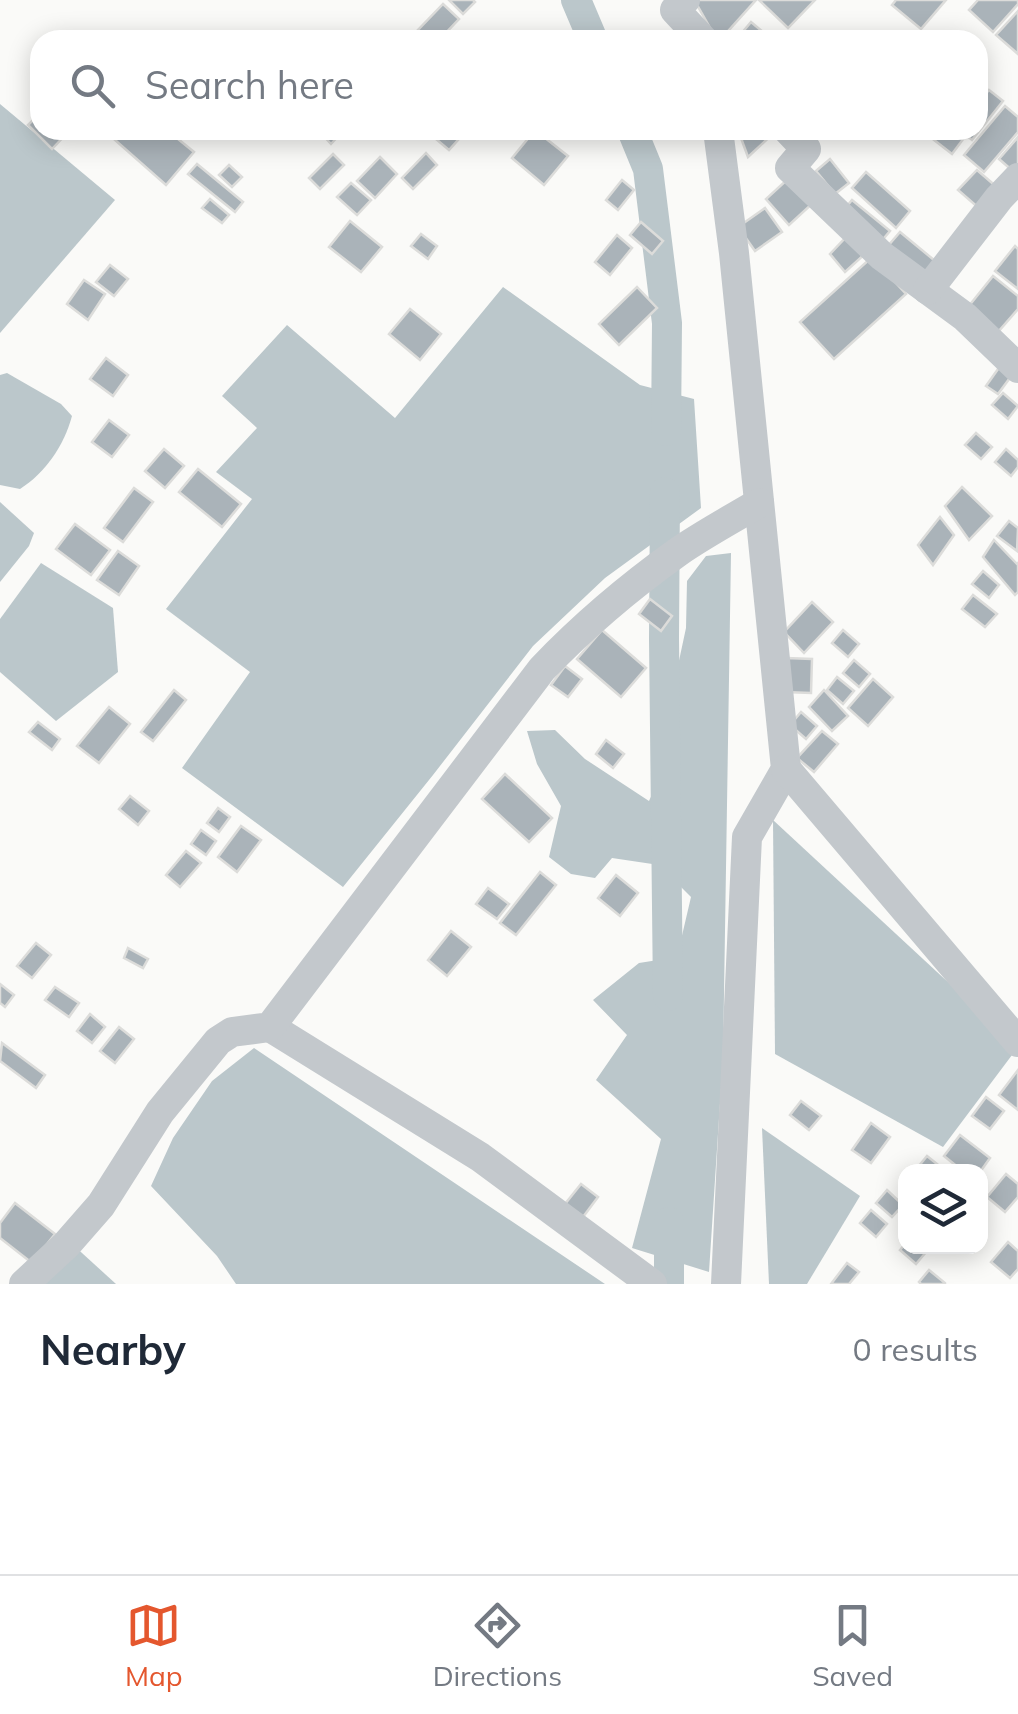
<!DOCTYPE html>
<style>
body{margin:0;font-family:Mulish,sans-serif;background:#f6f6f7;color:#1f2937}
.controls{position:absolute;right:30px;bottom:30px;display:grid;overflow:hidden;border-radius:20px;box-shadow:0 5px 25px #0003}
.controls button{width:90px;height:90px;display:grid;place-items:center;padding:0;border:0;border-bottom:2px solid #e0e1e3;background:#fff;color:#1f2937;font:50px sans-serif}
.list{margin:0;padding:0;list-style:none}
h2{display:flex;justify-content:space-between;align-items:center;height:130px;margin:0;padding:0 40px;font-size:42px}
h2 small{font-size:32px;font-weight:400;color:#747a83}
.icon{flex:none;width:55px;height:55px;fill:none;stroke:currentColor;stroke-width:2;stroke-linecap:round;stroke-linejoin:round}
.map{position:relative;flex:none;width:1018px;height:1284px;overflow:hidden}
.search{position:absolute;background:#fff;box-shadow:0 5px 25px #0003;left:30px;right:30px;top:30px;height:110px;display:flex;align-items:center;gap:25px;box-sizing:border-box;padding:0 35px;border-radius:30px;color:#747a83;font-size:38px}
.sheet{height:290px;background:#fff}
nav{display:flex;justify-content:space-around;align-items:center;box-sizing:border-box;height:140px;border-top:2px solid #e0e1e3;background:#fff;font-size:28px;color:#747a83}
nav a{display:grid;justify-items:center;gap:5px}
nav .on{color:#e4572e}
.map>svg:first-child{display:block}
.water{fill:#bbc7cb}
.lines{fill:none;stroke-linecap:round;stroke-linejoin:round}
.canal{stroke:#bbc7cb;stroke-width:30}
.building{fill:#aab3b9;stroke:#dcdcda;stroke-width:2.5}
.street{stroke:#c3c8cc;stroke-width:30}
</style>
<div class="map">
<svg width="1018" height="1284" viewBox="0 0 1018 1284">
<rect width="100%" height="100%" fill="#fafaf8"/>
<g class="water">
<path d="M0 104 115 200 0 333Z"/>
<path d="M503 287 640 385 694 399 701 508 605 578 533 646 433 775 343 887 182 768 250 672 166 609 252 499 216 472 257 428 222 396 287 325 395 418Z"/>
<path d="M7 373 61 404 72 416C64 446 45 473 20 489L0 485V375Z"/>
<path d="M0 502 34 533 29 546 0 582Z"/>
<path d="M731 553 723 1057 709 1272 632 1248 661 1139 596 1080 627 1035 593 1000 639 963 677 957 691 897 659 865 612 858 595 878 571 874 549 857 561 806 537 764 527 731 555 730 585 759 649 801 668 759 674 684 686 628 687 581 706 556Z"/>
<path d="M41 563 113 608 118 672 56 721 0 672V619Z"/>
<path d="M773 820 1018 1047 943 1147 775 1054Z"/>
<path d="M254 1048 605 1284H236L217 1256 151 1186 173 1138 212 1081Z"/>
<path d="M762 1128 860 1196 807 1284H769Z"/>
<path d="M71 1243 116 1284H35Z"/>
</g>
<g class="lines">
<g class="canal">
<path d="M576 0 593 40"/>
<path d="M632 130 648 169 667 323 666 431"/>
<path d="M665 492 664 639 668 996"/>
<path d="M669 1284V1222"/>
</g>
</g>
<g class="building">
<path d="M449 0H473L475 2 463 14Z"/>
<path d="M698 0H756L720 40H717L696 3Z"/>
<path d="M759 0H815L788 28Z"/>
<path d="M896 0H946L921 29 892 5Z"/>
<path d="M978 0H1018V4L993 32 969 10Z"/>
<path d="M443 4 459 19 439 40H429L418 30Z"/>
<path d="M1018 11V54L996 35Z"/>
<path d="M751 22 763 32 756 40H736Z"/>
<path d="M989 90 1003 101 972 140 960 130H978V103Z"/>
<path d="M1005 106 1018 117V132L984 172 964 155Z"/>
<path d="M40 113V130H70L52 149 28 125Z"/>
<path d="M126 130H167L194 152 166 185 115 140Z"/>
<path d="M318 130H340L342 132 331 144Z"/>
<path d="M434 130H467L449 150 430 134Z"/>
<path d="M535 130 568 156 544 185 512 158Z"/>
<path d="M738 130H777L748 157Z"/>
<path d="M934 130H955L964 138 952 154 929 136Z"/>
<path d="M1018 137V168L1014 172 999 159Z"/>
<path d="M426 153 437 165 413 189 402 178Z"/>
<path d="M333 154 344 165 320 189 309 178Z"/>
<path d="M380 157 397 174 375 198 357 181Z"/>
<path d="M830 159 849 183 835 194 816 171Z"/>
<path d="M197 164 243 202 235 212 188 174Z"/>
<path d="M229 165 242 177 232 187 219 175Z"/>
<path d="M977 170 999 189 981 210 958 190Z"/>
<path d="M866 172 910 211 896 228 852 188Z"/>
<path d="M790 177 813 203 789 225 766 199Z"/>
<path d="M622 180 634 190 618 210 606 200Z"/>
<path d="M351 183 371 200 357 215 337 197Z"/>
<path d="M210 199 229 215 222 223 202 208Z"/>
<path d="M852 200 890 231 879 244 841 213Z"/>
<path d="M765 208 782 232 755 251 738 227Z"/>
<path d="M350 221 382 247 361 272 329 247Z"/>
<path d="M641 222 663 241 652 254 630 235Z"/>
<path d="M900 232 940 265 928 280 887 247Z"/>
<path d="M421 234 437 246 428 259 411 246Z"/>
<path d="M849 234 867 252 845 272 830 254Z"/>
<path d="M617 235 632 248 610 275 595 262Z"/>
<path d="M1015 246 1018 249V289L995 271Z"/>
<path d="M872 257 906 294 834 359 800 322Z"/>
<path d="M110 265 128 279 114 296 96 282Z"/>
<path d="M993 276 1018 296V309L998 332 968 307Z"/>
<path d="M84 280 105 294 88 320 67 304Z"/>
<path d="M637 287 657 308 619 345 599 324Z"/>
<path d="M410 309 441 334 420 360 389 334Z"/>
<path d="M106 358 128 375 113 396 90 379Z"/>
<path d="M1003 362 1015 371 998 394 986 386Z"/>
<path d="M1003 393 1018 406 1008 419 992 405Z"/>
<path d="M109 420 129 435 112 457 92 442Z"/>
<path d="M976 433 992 447 981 459 965 445Z"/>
<path d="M164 449 184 466 165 488 145 471Z"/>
<path d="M1006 449 1018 460V467L1011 476 995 462Z"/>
<path d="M198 469 241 504 222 527 179 492Z"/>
<path d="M962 487 992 516 969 540 945 506Z"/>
<path d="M134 488 153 502 123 542 104 528Z"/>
<path d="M940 517 954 535 933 565 918 545Z"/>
<path d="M1009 521 1018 528 1017 551 997 536Z"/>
<path d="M75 524 110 550 91 575 56 549Z"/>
<path d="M994 540 1017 564 1018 563V592L1015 595 983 557Z"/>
<path d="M118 551 139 566 119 595 97 580Z"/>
<path d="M983 571 999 585 989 598 972 584Z"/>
<path d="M973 595 997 614 985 627 962 609Z"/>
<path d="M650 599 672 616 661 631 639 614Z"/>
<path d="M812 602 833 622 804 653 784 632Z"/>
<path d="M602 630 646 668 621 697 577 659Z"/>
<path d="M843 630 859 644 848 657 832 643Z"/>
<path d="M786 658 812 659 811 693 784 692Z"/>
<path d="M854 660 870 674 859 687 843 673Z"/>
<path d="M565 666 582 679 568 697 551 685Z"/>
<path d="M837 677 854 691 843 704 827 690Z"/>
<path d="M873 679 893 697 868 726 848 708Z"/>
<path d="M174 690 186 700 153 741 141 732Z"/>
<path d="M824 690 848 716 832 731 809 707Z"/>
<path d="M109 707 130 724 99 763 77 746Z"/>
<path d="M801 712 817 726 806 739 790 725Z"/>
<path d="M38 722 60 739 52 750 29 732Z"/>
<path d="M822 731 838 744 814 772 797 758Z"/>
<path d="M606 740 624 754 613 768 596 754Z"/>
<path d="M505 774 552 818 529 842 482 799Z"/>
<path d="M130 796 149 811 138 825 119 809Z"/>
<path d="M218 808 230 817 219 832 207 823Z"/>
<path d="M241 826 261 840 237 872 218 857Z"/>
<path d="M201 830 216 841 206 855 191 844Z"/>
<path d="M186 851 201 863 180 887 166 875Z"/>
<path d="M540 872 556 885 516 935 500 923Z"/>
<path d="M616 875 638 893 620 916 598 898Z"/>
<path d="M488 888 509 904 497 919 476 904Z"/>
<path d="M451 931 471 947 447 976 428 960Z"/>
<path d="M36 943 51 955 32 978 17 966Z"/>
<path d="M128 948 148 959 143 968 124 958Z"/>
<path d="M0 984 14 995 5 1007 0 1003Z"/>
<path d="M55 987 79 1003 69 1017 45 1000Z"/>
<path d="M90 1014 105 1027 92 1043 77 1031Z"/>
<path d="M119 1027 134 1039 115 1063 100 1051Z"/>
<path d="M2 1043 45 1075 36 1088 0 1061Z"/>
<path d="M1018 1070V1110L999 1095Z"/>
<path d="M986 1097 1004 1111 990 1129 972 1116Z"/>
<path d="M801 1101 821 1116 809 1130 790 1115Z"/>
<path d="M871 1123 890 1137 871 1163 852 1150Z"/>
<path d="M960 1135 990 1158 980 1172H964L944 1156Z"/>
<path d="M927 1156 947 1172H914Z"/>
<path d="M1006 1174 1018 1184V1197L1005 1212 987 1197Z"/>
<path d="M581 1184 598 1197 583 1217 565 1204Z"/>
<path d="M887 1190 903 1205 892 1217 876 1203Z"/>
<path d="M15 1203 55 1234 32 1263 0 1238V1223Z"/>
<path d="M871 1210 887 1224 876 1237 860 1223Z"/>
<path d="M1008 1242 1018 1251V1269L1010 1278 991 1262Z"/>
<path d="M906 1243V1246H921L927 1251 916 1264 900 1250Z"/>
<path d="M847 1263 859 1272 849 1284H831Z"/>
<path d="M929 1270 945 1283V1284H921L919 1282Z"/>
</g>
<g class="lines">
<g class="street">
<path d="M685 0 675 10 703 40"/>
<path d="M718 130 734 253 786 769 747 837 726 1284"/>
<path d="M788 130 806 149 790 168 882 256 965 317 1018 368"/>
<path d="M928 290 999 198 1018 178"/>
<path d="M786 769 1018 1042"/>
<path d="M270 1027 480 1157 652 1284"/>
<path d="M24 1284 66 1245 101 1205 160 1112 218 1041 232 1032 270 1027 542 669C584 625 629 587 678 552 704 534 732 519 759 503"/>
</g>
</g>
</svg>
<div class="controls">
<button><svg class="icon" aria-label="layers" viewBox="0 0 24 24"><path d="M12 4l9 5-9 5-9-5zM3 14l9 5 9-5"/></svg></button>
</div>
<div class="search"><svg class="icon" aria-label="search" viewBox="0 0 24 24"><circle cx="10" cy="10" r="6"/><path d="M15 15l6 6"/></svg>Search here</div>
</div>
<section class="sheet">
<h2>Nearby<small>0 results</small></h2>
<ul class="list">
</ul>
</section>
<nav>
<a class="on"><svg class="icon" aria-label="map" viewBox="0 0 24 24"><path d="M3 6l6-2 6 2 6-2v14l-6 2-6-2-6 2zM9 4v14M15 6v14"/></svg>Map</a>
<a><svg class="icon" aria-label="directions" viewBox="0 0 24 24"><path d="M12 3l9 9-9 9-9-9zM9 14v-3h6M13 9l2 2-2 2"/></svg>Directions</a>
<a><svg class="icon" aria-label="saved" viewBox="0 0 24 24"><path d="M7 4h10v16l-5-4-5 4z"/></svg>Saved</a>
</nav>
